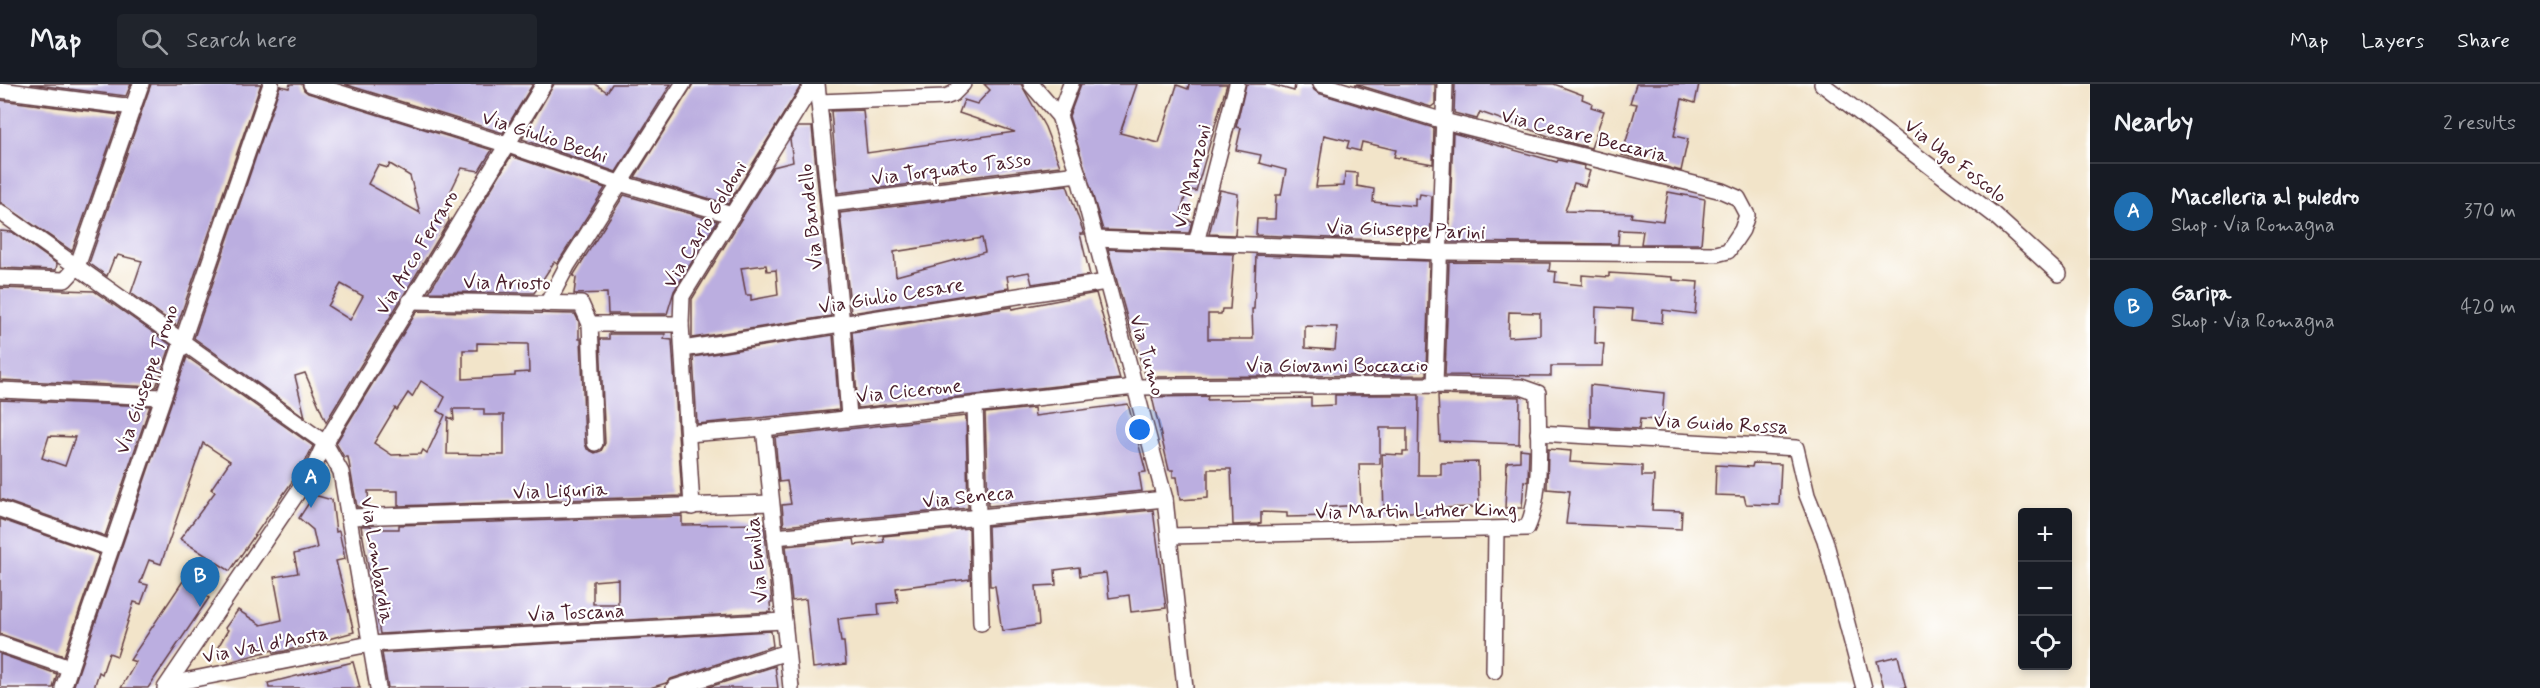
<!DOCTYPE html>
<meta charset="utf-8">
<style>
body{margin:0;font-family:Mynerve,sans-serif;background:#20242c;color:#f1f3f6}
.controls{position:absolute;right:18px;bottom:18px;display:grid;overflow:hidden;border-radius:6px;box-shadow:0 3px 9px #0003}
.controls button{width:54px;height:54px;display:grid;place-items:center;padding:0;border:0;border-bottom:2px solid #363941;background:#171b24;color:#f1f3f6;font:30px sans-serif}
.you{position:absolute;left:1140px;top:346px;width:21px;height:21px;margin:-15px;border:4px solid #fff;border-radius:50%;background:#1a73e8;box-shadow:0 0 0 9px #1a73e833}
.badge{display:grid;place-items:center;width:39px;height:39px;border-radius:50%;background:#1f6fb2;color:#fff;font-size:20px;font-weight:700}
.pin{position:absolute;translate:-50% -50px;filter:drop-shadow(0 2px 3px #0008)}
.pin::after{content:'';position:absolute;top:32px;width:21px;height:18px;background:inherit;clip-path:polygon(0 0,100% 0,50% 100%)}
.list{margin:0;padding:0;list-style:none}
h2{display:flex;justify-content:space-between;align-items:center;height:78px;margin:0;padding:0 24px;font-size:26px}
h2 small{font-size:20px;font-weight:400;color:#9ea1a6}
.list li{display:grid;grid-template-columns:39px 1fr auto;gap:18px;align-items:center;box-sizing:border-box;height:96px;padding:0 24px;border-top:2px solid #363941}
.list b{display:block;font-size:22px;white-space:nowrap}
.list p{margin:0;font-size:20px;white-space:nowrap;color:#9ea1a6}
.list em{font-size:20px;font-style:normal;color:#9ea1a6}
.icon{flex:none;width:33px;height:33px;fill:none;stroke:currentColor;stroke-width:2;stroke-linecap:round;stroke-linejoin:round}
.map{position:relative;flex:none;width:2090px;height:604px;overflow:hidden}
header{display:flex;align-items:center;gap:36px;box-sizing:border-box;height:84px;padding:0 30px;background:#171b24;border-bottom:2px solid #363941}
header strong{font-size:28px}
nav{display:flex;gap:33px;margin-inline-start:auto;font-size:21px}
.search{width:420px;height:54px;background:#20242c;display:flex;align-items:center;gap:15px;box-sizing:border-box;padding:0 21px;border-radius:6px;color:#9ea1a6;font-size:22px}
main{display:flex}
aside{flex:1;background:#171b24}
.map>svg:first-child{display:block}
.building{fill:#bbaee0;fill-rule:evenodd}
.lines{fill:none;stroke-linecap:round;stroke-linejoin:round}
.street-casing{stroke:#633d43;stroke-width:18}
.street{stroke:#fff;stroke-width:15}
.labels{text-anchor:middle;stroke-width:4.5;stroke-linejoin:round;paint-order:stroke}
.street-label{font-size:20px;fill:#4a1f2b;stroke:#fff}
</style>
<header>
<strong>Map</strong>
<div class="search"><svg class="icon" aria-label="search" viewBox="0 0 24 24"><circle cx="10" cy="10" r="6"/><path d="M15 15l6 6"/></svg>Search here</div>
<nav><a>Map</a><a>Layers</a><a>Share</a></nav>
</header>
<main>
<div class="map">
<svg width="2090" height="604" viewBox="0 0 2090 604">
<rect width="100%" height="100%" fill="#fff"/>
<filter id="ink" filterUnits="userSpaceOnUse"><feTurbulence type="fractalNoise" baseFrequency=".0167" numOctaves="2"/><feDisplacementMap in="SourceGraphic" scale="12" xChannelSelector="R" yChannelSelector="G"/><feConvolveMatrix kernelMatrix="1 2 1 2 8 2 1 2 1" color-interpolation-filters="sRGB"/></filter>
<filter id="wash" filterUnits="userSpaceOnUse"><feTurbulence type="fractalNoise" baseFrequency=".008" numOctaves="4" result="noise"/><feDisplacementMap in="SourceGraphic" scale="24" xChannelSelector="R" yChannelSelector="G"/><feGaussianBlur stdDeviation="1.35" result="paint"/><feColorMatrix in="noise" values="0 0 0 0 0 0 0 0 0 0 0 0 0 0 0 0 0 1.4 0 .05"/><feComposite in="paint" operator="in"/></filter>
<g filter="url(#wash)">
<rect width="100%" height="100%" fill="#f2e4c9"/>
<g id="blocks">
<g class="building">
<path d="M30 0H131L126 12Z"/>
<path d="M151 0H261L177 242 131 209 142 177 118 171 116 175 114 174 107 192 89 179Z"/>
<path d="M290 0H302L304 6 308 9 492 66 479 87 462 84 445 119 449 137 326 338 305 289 295 292 305 333 194 254 280 2 289 4ZM390 80 410 92 420 129 368 100 378 81 388 84ZM341 200 363 212 350 236 328 222Z"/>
<path d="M344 0H533L503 49Z"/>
<path d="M554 0H595L607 8 612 0H671L616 88 522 55Z"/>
<path d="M693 0H802L728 120 635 93Z"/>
<path d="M984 0H1021L1045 43 1060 82 838 109 831 27 863 26 867 69 1015 48 959 29 964 16 977 20 990 6Z"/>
<path d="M1081 0H1137L1120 49 1159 59 1177 1 1188 5 1189 0H1227L1196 107 1187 105 1180 133 1192 137 1189 149 1103 146 1069 32Z"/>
<path d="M1246 0H1269L1294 7 1295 0H1311L1314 6 1318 9 1434 44 1433 80 1394 73 1396 66 1362 58 1360 67 1347 64 1349 57 1324 51 1316 103 1344 102 1345 88 1357 89V102L1374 105 1373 118 1415 122V114L1419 115 1420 110 1432 112 1430 158 1256 151 1257 135H1275L1276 111H1281L1286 86 1259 79 1261 71 1236 66 1241 44 1236 43Z"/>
<path d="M1355 0H1435V20L1431 23Z"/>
<path d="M1455 0H1554L1583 11 1582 15 1592 19 1591 23 1604 27 1591 64 1563 57 1480 28 1477 35 1454 29Z"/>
<path d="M1636 0H1699L1695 19 1682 15 1674 52 1688 55 1681 87 1622 71 1637 20 1630 19Z"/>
<path d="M0 16 120 31 72 167 0 118Z"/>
<path d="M798 43H812L831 232 692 254V215L773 83 793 78 790 55ZM766 181 767 187 776 186 778 211 751 216V211H746L741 184Z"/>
<path d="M1453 49 1557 78 1558 76 1585 82 1584 85 1590 87 1585 102 1574 99 1565 127 1632 129 1631 133 1663 137 1668 108 1705 115 1701 160H1641L1643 147 1619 146 1618 160 1449 158Z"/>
<path d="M511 72 605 104 557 180 554 178 534 209 429 208Z"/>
<path d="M1067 101 1084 150H1080L1090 191 1032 200 1029 188 1007 192 1009 204 851 229 840 129ZM982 154 985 168 896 192 894 168Z"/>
<path d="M1220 106 1238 110 1235 151 1209 150Z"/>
<path d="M624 111 717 137 674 207 667 230H608L607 209 574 210 576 194 573 192Z"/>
<path d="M0 147 12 148 57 180 56 186 0 184Z"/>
<path d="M1108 165 1234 170 1230 225H1222L1221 230H1208V255H1253L1252 225H1254L1256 171 1429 177 1426 291 1146 293 1131 248ZM1305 242 1337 243 1335 266 1305 264Z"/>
<path d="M1449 178 1550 179 1549 187 1556 188 1555 198 1582 201V191L1609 193V189L1673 193V196L1698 198 1695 230 1663 226 1662 239 1632 236 1633 225 1596 223 1595 259 1604 260 1602 282H1551V292L1445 291ZM1509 228 1540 229V251L1508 253Z"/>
<path d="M0 204 94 207 171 261 156 303 0 296Z"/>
<path d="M1096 209 1120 295 858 324 852 248 1012 223V225Z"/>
<path d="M417 227 575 230 579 238V255H581L585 359 587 365 595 369 601 367 605 359 600 255H609V250H665L664 255 672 256 682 412 398 422V407H368L369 423H357L348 373H344L336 359ZM477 259 528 260 529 288 515 289V292L463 295V266H477ZM421 297 445 313 438 327 445 331 427 369 423 366 421 370 392 371 374 359 395 324 397 326 408 309 412 313ZM453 325H484V331H504V371L447 370 448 333 454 336Z"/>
<path d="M833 251 839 326 697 340 693 273Z"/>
<path d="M187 273 313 362 303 382 230 487 180 455 215 408 211 405 230 377 203 359 161 480 149 476 140 499 148 501 141 520 134 518 117 572 109 569 102 590 99 588 94 604H73Z"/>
<path d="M1590 301 1664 309 1662 336 1640 335 1639 345 1590 342Z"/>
<path d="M1335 311H1419L1418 391H1441V379L1478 378 1479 423 1436 424V432L1421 433 1420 428H1384L1382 370 1403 371V368H1407V344H1380V380H1359L1361 421 1329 423V432L1287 433V429L1261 428V439L1258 440 1233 441 1231 385H1208V414L1180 416 1177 393H1173V386H1169L1152 313 1208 312 1207 316 1311 314V322L1335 321Z"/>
<path d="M1438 311 1520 313 1519 360 1440 357Z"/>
<path d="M0 316 150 322 105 452 0 415ZM49 352 75 353 65 382 42 374Z"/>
<path d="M1128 320 1146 388 1139 389 1142 407 988 422 985 329 1034 324 1035 332Z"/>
<path d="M966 332 968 424 784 442 782 421 791 420 787 397 779 398 775 353Z"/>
<path d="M1520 365 1529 366 1528 396V398L1524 397 1522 424H1505L1507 378 1520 377Z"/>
<path d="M1548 365 1571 367 1570 378 1642 382V392H1654L1652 426 1682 427 1681 445 1566 440 1570 407 1547 405Z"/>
<path d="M1753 379 1781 380 1779 421 1746 420 1744 412 1715 411 1716 381 1752 383Z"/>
<path d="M314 411 332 416 336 448 339 447 345 475 336 477 354 548 285 567 274 569 273 566 229 578 218 563 228 546 225 544 238 526 261 541 282 536 274 493 298 489 294 470 317 464 313 446 299 434Z"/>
<path d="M1153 426 1166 524 1131 528 1129 511 1109 514 1106 489 1080 492 1079 483 1055 486 1056 501 1036 502 1039 541 1002 547 995 502H990L988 442Z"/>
<path d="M682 432V441L764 440 772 519H770L771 528 380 550 361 442H371L372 445H399V441ZM618 495V520H593V497Z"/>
<path d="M0 435 99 470 64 572 0 550Z"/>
<path d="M969 444 970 495 896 504 898 518 878 520 879 531 838 535 841 558H844L846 580 813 584 806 515 792 517 786 462 854 455 855 461 884 458 883 452Z"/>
<path d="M183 497 209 514 148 604H121L136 578 130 576Z"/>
<path d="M771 547 773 562 671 595 666 599 650 604H388L382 569Z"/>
<path d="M0 570 57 590 53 604H0Z"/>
<path d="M1898 572 1906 604H1884L1877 577Z"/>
<path d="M353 578 360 604H269L268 599Z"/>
<path d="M775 582 778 604H706Z"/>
</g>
</g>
</g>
<g filter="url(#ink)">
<use href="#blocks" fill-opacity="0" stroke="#633d43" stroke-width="1.5"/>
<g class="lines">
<defs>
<g id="street">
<path d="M311 0 505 60 619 99 732 131"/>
<path d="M817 0 842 240 849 333"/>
<path d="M1031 0 1059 32 1078 90 1165 415 1185 604"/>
<path d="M1822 0 1993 130 2059 190"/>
<path d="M0 6 133 23"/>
<path d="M819 18 945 13 953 10 963 0"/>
<path d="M1059 32 1071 0"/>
<path d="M830 120 1078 90"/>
<path d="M0 128 325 359 341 388 378 604"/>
<path d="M1095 155 1440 168 1716 170 1728 167 1742 146 1747 131 1738 114 1722 107 1444 37 1321 0"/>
<path d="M1196 159 1237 0"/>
<path d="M0 194 65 196 77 183 141 0"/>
<path d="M410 217 581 220 590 240 595 359"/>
<path d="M547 220 567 182 683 0"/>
<path d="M590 240H681"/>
<path d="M683 265 1106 198"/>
<path d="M1435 301 1445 0"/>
<path d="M0 306 162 313"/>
<path d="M975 320 981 539"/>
<path d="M764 344 791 604"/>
<path d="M1538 349 1796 364 1807 411 1825 456 1864 604"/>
<path d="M688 350 764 344 1135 303 1435 301 1521 303 1538 309C1538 347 1543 410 1527 444L1169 452"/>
<path d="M692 423 681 240 682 212 813 0"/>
<path d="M0 425 110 464"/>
<path d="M350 433 771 419"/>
<path d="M775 453 1165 415"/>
<path d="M0 560 70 584"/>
<path d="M1494 587 1496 446"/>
<path d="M169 600 370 560 784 537"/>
<path d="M63 604 271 0"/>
<path d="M165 604 312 387 325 359 544 0"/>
<path d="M674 604 787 568"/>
</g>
</defs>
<use href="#street" class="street-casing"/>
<use href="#street" class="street"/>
</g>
</g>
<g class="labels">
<g class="street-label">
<text transform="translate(1585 51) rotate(14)" y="7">Via Cesare Beccaria</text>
<text transform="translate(545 52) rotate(18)" y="7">Via Giulio Bechi</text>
<text transform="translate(1956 76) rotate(38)" y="7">Via Ugo Foscolo</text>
<text transform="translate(951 84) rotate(-7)" y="7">Via Torquato Tasso</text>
<text transform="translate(1191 92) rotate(-76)" y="7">Via Manzoni</text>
<text transform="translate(810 133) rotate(-96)" y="7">Via Bandello</text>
<text transform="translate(704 140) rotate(-59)" y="7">Via Carlo Goldoni</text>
<text transform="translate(1406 145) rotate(2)" y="7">Via Giuseppe Parini</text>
<text transform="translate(416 168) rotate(-59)" y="7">Via Arco Ferraro</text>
<text transform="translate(507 198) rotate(1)" y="7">Via Ariosto</text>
<text transform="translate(891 211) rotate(-9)" y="7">Via Giulio Cesare</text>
<text transform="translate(1148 271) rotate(74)" y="7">Via Tumo</text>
<text x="1337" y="288">Via Giovanni Boccaccio</text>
<text transform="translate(146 295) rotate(-71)" y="7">Via Giuseppe Trono</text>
<text transform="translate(909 306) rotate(-6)" y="7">Via Cicerone</text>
<text transform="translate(1721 339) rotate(3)" y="7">Via Guido Rossa</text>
<text transform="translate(560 406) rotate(-2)" y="7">Via Liguria</text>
<text transform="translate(968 412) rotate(-6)" y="7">Via Seneca</text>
<text transform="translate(1416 426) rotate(-1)" y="7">Via Martin Luther King</text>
<text transform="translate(378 476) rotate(81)" y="7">Via Lombardia</text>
<text transform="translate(756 476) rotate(-96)" y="7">Via Emilia</text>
<text transform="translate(576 528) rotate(-3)" y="7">Via Toscana</text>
<text transform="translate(265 560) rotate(-11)" y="7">Via Val d'Aosta</text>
</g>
</g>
</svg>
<div class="controls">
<button>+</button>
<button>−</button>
<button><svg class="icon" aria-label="locate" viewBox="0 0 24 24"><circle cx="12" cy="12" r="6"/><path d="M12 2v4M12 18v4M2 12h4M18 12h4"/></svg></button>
</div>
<div class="you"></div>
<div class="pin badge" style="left:311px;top:424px">A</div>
<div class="pin badge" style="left:200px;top:523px">B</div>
</div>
<aside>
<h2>Nearby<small>2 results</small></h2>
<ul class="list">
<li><span class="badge">A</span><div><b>Macelleria al puledro</b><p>Shop · Via Romagna</p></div><em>370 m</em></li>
<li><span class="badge">B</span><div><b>Garipa</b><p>Shop · Via Romagna</p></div><em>420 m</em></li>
</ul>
</aside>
</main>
